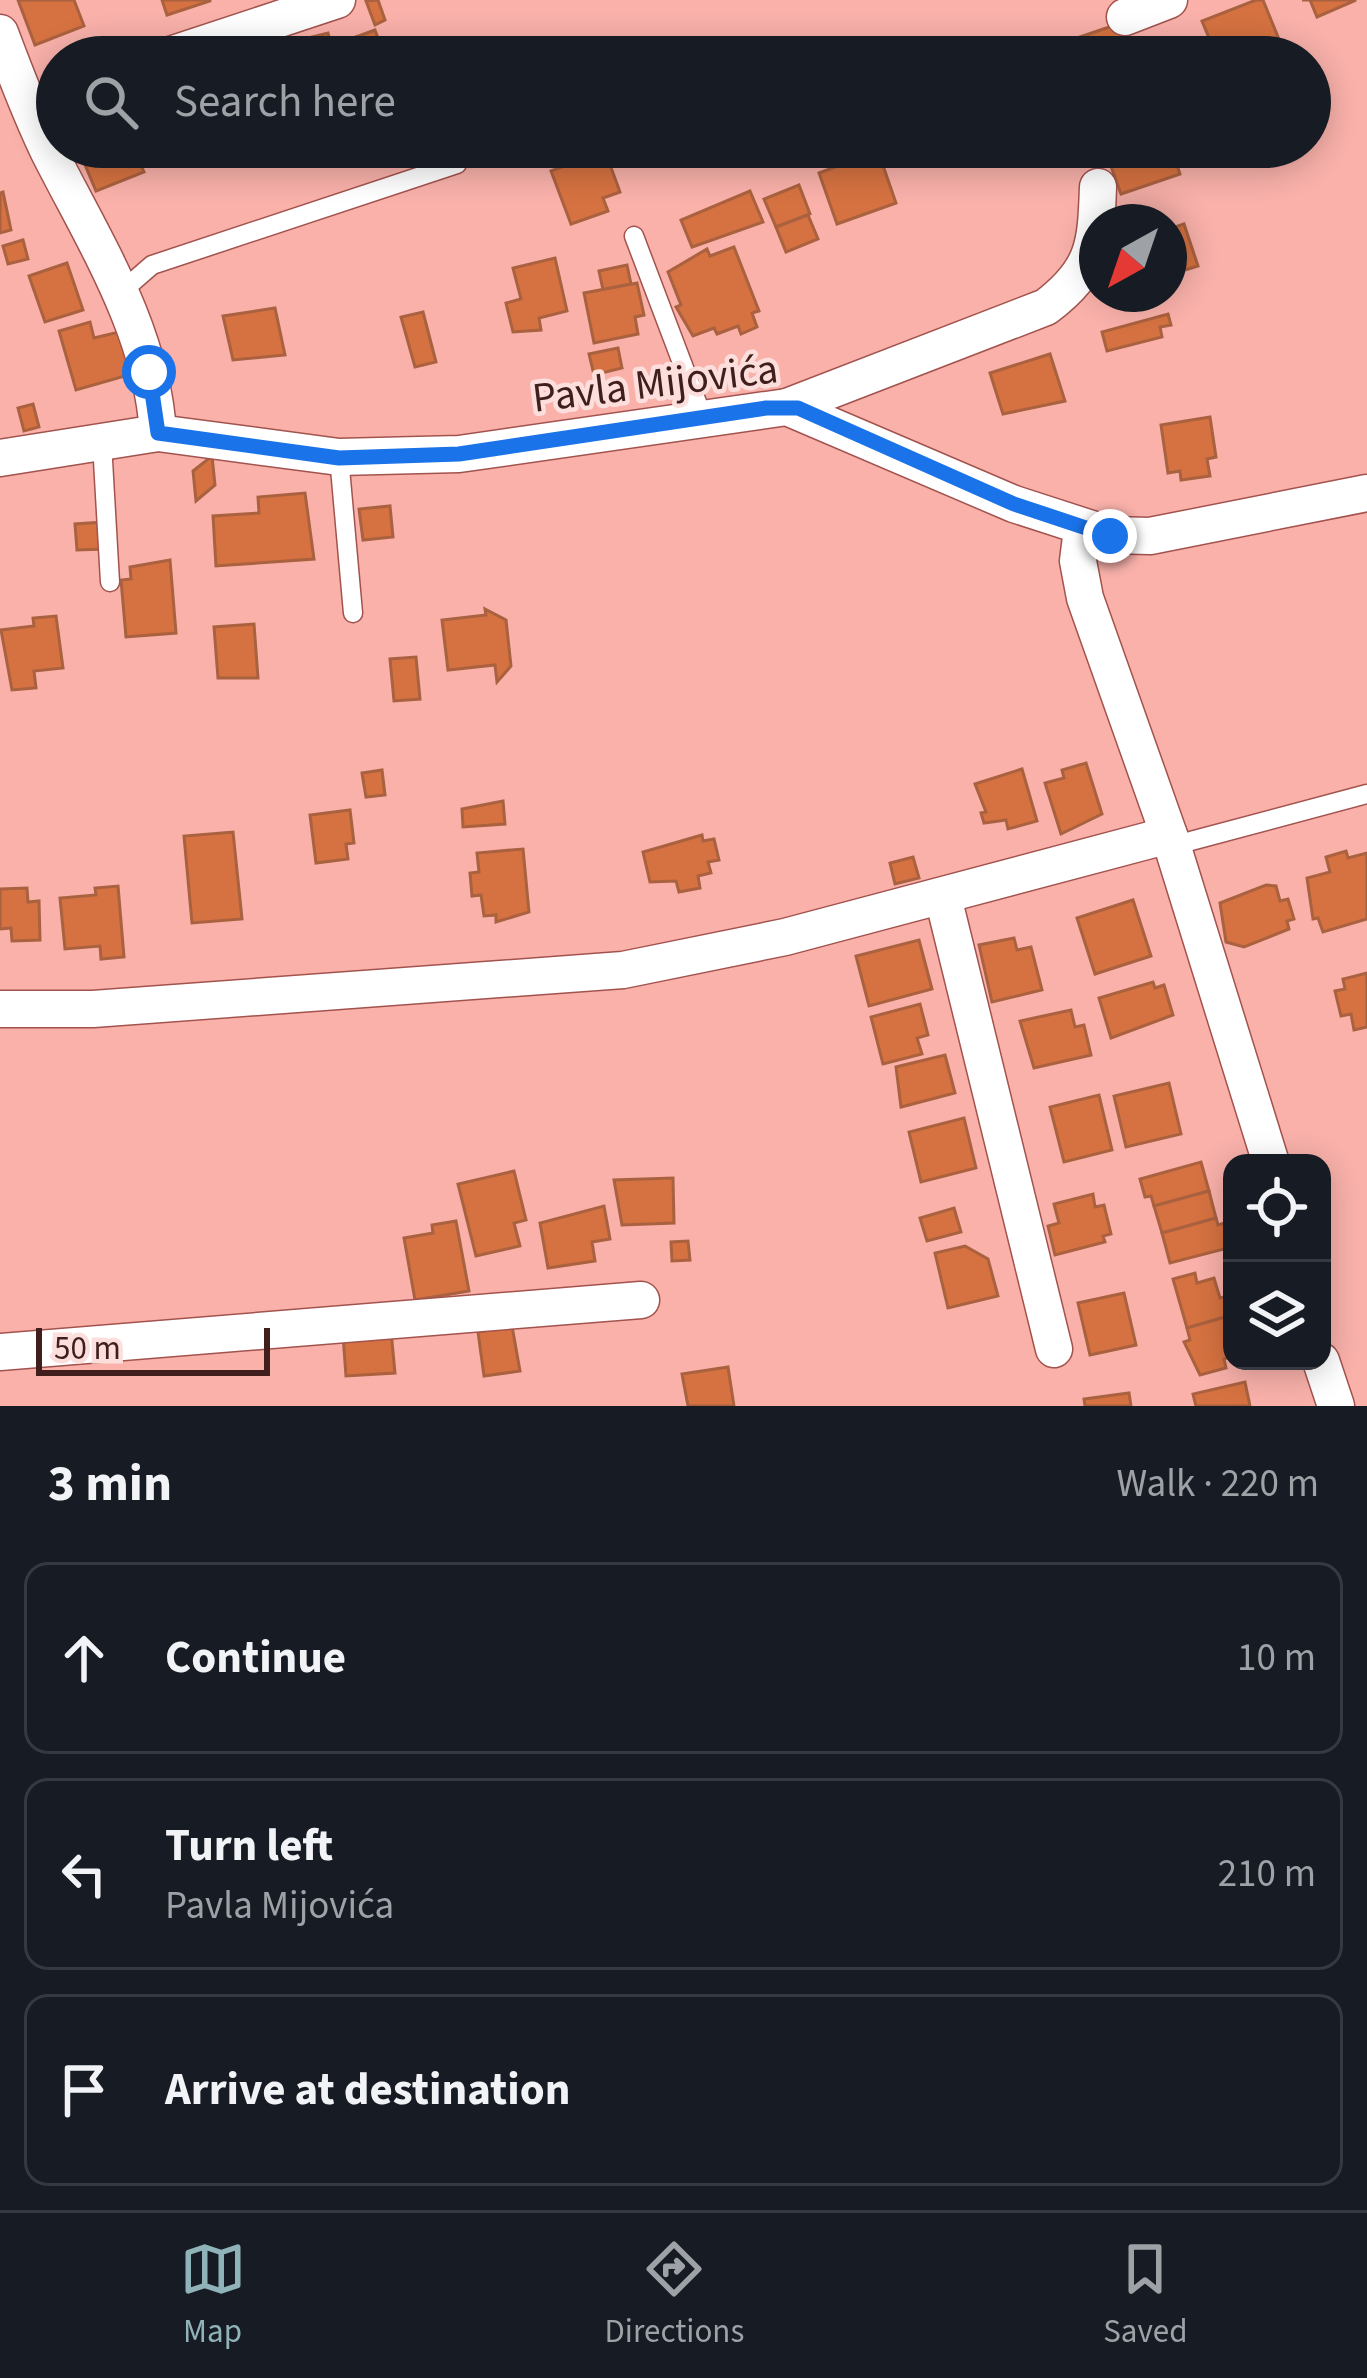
<!DOCTYPE html>
<meta charset="utf-8">
<style>
body{margin:0;font-family:"Source Sans 3",sans-serif;background:#242831;color:#f1f3f6}
.controls{position:absolute;right:36px;bottom:36px;display:grid;overflow:hidden;border-radius:24px;box-shadow:0 6px 30px #0003}
.controls button{width:108px;height:108px;display:grid;place-items:center;padding:0;border:0;border-bottom:3px solid #363941;background:#171b24;color:#f1f3f6;font:60px sans-serif}
.compass{position:absolute;left:1079px;top:204px;width:108px;height:108px;border-radius:50%;background:#171b24;box-shadow:0 6px 30px #0003;rotate:220deg}
.scale{position:absolute;left:36px;bottom:30px;width:234px;box-sizing:border-box;padding-left:12px;border:6px solid #401e1c;border-top:0;font-size:33px;line-height:42px;white-space:nowrap;color:#401e1c;-webkit-text-stroke:9px #fcdfdc;paint-order:stroke}
.stop{position:absolute;width:36px;height:36px;margin:-27px;border:9px solid #1a73e8;border-radius:50%;background:#fff}
.stop.end{background:#1a73e8;border-color:#fff;box-shadow:0 3px 12px #0008}
.list{margin:0;padding:0;list-style:none}
h2{display:flex;justify-content:space-between;align-items:center;height:156px;margin:0;padding:0 48px;font-size:51px}
h2 small{font-size:39px;font-weight:400;color:#9ea1a6}
.list li{display:grid;grid-template-columns:78px 1fr auto;gap:36px;align-items:center;box-sizing:border-box;height:192px;margin:0 24px 24px;padding:0 24px;border:3px solid #363941;border-radius:24px}
.list b{display:block;font-size:45px;white-space:nowrap}
.list p{margin:0;font-size:39px;white-space:nowrap;color:#9ea1a6}
.list em{font-size:39px;font-style:normal;color:#9ea1a6}
.icon{flex:none;width:66px;height:66px;fill:none;stroke:currentColor;stroke-width:2;stroke-linecap:round;stroke-linejoin:round}
.map{position:relative;flex:none;width:1367px;height:1406px;overflow:hidden}
.search{position:absolute;background:#171b24;box-shadow:0 6px 30px #0003;left:36px;right:36px;top:36px;height:132px;display:flex;align-items:center;gap:30px;box-sizing:border-box;padding:0 42px;border-radius:66px;color:#9ea1a6;font-size:45px}
.sheet{height:804px;background:#171b24}
nav{display:flex;justify-content:space-around;align-items:center;box-sizing:border-box;height:168px;border-top:3px solid #363941;background:#171b24;font-size:33px;color:#9ea1a6}
nav a{display:grid;justify-items:center;gap:6px}
nav .on{color:#8fb3b8}
.map>svg:first-child{display:block}
.building{fill:#d67241;stroke:#aa613f;stroke-width:3}
.lines{fill:none;stroke-linecap:round;stroke-linejoin:round}
.service-casing{stroke:#a3534e;stroke-width:21}
.minor-casing{stroke:#a3534e;stroke-width:39}
.service{stroke:#fff;stroke-width:18}
.minor{stroke:#fff;stroke-width:36}
.route{stroke:#1a73e8;stroke-width:15}
.labels{text-anchor:middle;stroke-width:9;stroke-linejoin:round;paint-order:stroke}
.street-label{font-size:42px;fill:#401e1c;stroke:#fcdfdc}
</style>
<div class="map">
<svg width="1367" height="1406" viewBox="0 0 1367 1406">
<rect width="100%" height="100%" fill="#f9b1aa"/>
<g class="building">
<path d="M18 0H74L84 26 35 45Z"/>
<path d="M162 0H210V1L167 15Z"/>
<path d="M378 0 385 20 375 25 366 1Z"/>
<path d="M1256 0H1263L1278 37 1254 46 1256 53 1245 57H1217L1202 21Z"/>
<path d="M1302 0H1356L1317 17 1310 0Z"/>
<path d="M1124 22 1135 54 1076 57 1071 40Z"/>
<path d="M375 30 385 57H363L356 37Z"/>
<path d="M328 33 334 57H261L260 50Z"/>
<path d="M356 37 363 57H347L342 42Z"/>
<path d="M133 147 144 172 96 191 78 148Z"/>
<path d="M267 147 221 161 217 147Z"/>
<path d="M360 147H421L366 164Z"/>
<path d="M964 147H991L993 152 970 162Z"/>
<path d="M1104 147H1171L1180 174 1121 194Z"/>
<path d="M605 151 620 192 603 198 608 211 571 224 551 171Z"/>
<path d="M878 151 896 203 837 224 819 173Z"/>
<path d="M799 185 810 214 776 227 764 199Z"/>
<path d="M750 191 763 222 692 247 681 220Z"/>
<path d="M3 192 11 230 0 233V193Z"/>
<path d="M808 215 818 239 786 252 776 227Z"/>
<path d="M1184 224 1198 266 1169 275V229Z"/>
<path d="M23 240 28 259 8 264 3 246Z"/>
<path d="M734 247 759 311 752 313 757 327 741 334 738 326 717 334 714 328 693 336 676 307 681 305 668 272 707 249 710 256Z"/>
<path d="M555 258 567 311 539 318 541 330 513 332 506 303 521 299 513 268Z"/>
<path d="M67 263 83 310 45 322 29 276Z"/>
<path d="M627 265 631 284 603 290 599 271Z"/>
<path d="M637 283 644 315 635 317 638 334 594 343 584 293Z"/>
<path d="M275 308 285 355 233 360 223 316Z"/>
<path d="M423 312 436 362 415 367 401 317Z"/>
<path d="M1168 314 1171 325 1160 327 1162 337 1107 351 1102 332Z"/>
<path d="M90 322 94 338 119 332 132 374 76 390 59 331Z"/>
<path d="M618 348 622 368 594 375 589 354Z"/>
<path d="M1050 354 1065 401 1003 414 990 373Z"/>
<path d="M33 404 39 427 24 431 18 408Z"/>
<path d="M1210 417 1216 457 1207 459 1210 476 1181 480 1180 471 1168 473 1161 425Z"/>
<path d="M212 456 215 485 196 501 193 471Z"/>
<path d="M305 493 314 559 216 566 213 516 259 513 258 497Z"/>
<path d="M390 506 393 537 363 540 359 509Z"/>
<path d="M103 522 105 549 77 550 75 524Z"/>
<path d="M170 560 176 633 126 637 121 580 131 579 130 567Z"/>
<path d="M485 609 506 620 511 666 497 682 495 665 448 670 442 620 486 615Z"/>
<path d="M56 616 63 668 34 671 36 688 12 690 1 630 34 626 33 618Z"/>
<path d="M254 624 258 678H218L214 627Z"/>
<path d="M416 657 420 699 394 701 390 659Z"/>
<path d="M1086 763 1102 814 1061 834 1045 783 1064 778 1062 770Z"/>
<path d="M1022 769 1037 821 1008 829 1006 820 984 823 981 813 986 812 975 784Z"/>
<path d="M382 770 385 795 366 797 362 773Z"/>
<path d="M503 801 505 824 463 827 462 809Z"/>
<path d="M350 810 354 843 346 844 348 859 316 863 310 815Z"/>
<path d="M233 832 242 919 192 923 184 836Z"/>
<path d="M702 835 703 841 714 839 719 860 708 862 711 873 698 876 700 888 679 892 676 881 650 882 643 852Z"/>
<path d="M523 849 529 912 496 922V915L484 916 481 895 472 896 470 873 479 872 477 853Z"/>
<path d="M1346 851 1348 858 1367 853V919L1323 932 1318 918 1313 919 1307 878 1330 872 1326 857Z"/>
<path d="M913 857 919 878 895 884 890 863Z"/>
<path d="M1266 885 1276 886 1280 901 1288 899 1294 919 1287 921 1289 929 1244 947 1226 942 1220 903Z"/>
<path d="M118 886 124 957 101 959 100 946 65 949 60 898 96 895 95 888Z"/>
<path d="M27 888 28 902 39 901 40 940 12 941 11 928 0 929V889Z"/>
<path d="M1133 900 1151 956 1095 974 1077 918Z"/>
<path d="M1014 938 1017 950 1031 947 1042 990 992 1002 979 945Z"/>
<path d="M919 940 932 989 869 1006 856 956Z"/>
<path d="M1367 973V1027L1354 1030 1351 1014 1341 1016 1335 991 1345 989 1343 979Z"/>
<path d="M1153 982 1155 988 1164 985 1173 1015 1111 1038 1099 998Z"/>
<path d="M920 1004 928 1035 917 1038 922 1054 883 1064 871 1017Z"/>
<path d="M1071 1010 1075 1027 1084 1025 1091 1055 1034 1068 1020 1021Z"/>
<path d="M945 1055 955 1093 901 1107 896 1067Z"/>
<path d="M1169 1083 1181 1134 1126 1147 1114 1096Z"/>
<path d="M1099 1095 1112 1150 1064 1162 1050 1107Z"/>
<path d="M964 1118 976 1168 921 1182 909 1132Z"/>
<path d="M1201 1162 1209 1191 1154 1206 1151 1196 1145 1197 1140 1179Z"/>
<path d="M514 1171 526 1220 514 1223 520 1246 476 1256 458 1184Z"/>
<path d="M673 1178 674 1223 622 1225 614 1180Z"/>
<path d="M1209 1191 1216 1218 1162 1233 1154 1206Z"/>
<path d="M1093 1194 1095 1207 1104 1205 1111 1234 1103 1236 1105 1242 1055 1255 1048 1226 1059 1223 1054 1204Z"/>
<path d="M604 1206 610 1239 592 1242 595 1261 548 1268 540 1223Z"/>
<path d="M954 1208 961 1232 927 1241 920 1218Z"/>
<path d="M1216 1218 1218 1225 1228 1222 1232 1247 1170 1263 1162 1233Z"/>
<path d="M456 1221 469 1291 415 1300 404 1238 433 1233 432 1225Z"/>
<path d="M688 1241 690 1260 672 1261 671 1242Z"/>
<path d="M965 1246 988 1259 998 1296 948 1308 935 1253Z"/>
<path d="M1195 1273 1197 1283 1214 1278 1220 1298 1232 1295V1315L1187 1328 1173 1279Z"/>
<path d="M1124 1293 1136 1345 1090 1355 1078 1303Z"/>
<path d="M1232 1315V1356L1224 1359 1226 1368 1200 1375 1184 1342 1190 1340 1187 1328Z"/>
<path d="M512 1326 520 1371 484 1376 478 1332Z"/>
<path d="M391 1331 395 1373 346 1376 343 1335Z"/>
<path d="M728 1367 734 1406H688L682 1374Z"/>
<path d="M1245 1382 1250 1406H1196L1193 1394Z"/>
<path d="M1129 1393 1131 1406H1085L1084 1399Z"/>
</g>
<g class="lines">
<defs>
<g id="service">
<path d="M634 236 703 418"/>
<path d="M121 292 152 265 457 164"/>
<path d="M102 443 110 582"/>
<path d="M339 457 353 613"/>
<path d="M1172 846 1367 794"/>
</g>
<g id="minor">
<path d="M1125 17 1169 0"/>
<path d="M0 33C15 73 30 113 49 152 94 241 152 331 158 433"/>
<path d="M164 57 337 0"/>
<path d="M787 407 1046 307C1095 270 1096 244 1098 187"/>
<path d="M0 458 158 433 339 457 459 454 787 407 1014 504 1110 535 1150 536 1367 493"/>
<path d="M1082 529 1078 561 1085 598 1169 835 1271 1163"/>
<path d="M943 897 1054 1349"/>
<path d="M0 1009H93L623 970 785 937 1169 835"/>
<path d="M0 1352 641 1300"/>
<path d="M1321 1361 1336 1406"/>
</g>
</defs>
<use href="#service" class="service-casing"/>
<use href="#minor" class="minor-casing"/>
<use href="#service" class="service"/>
<use href="#minor" class="minor"/>
</g>
<g class="lines">
<path class="route" d="M149 372 158 433 339 458 459 454 766 408H798L1014 504 1110 536"/>
</g>
<g class="labels">
<g class="street-label">
<text transform="translate(655 382) rotate(-7)" y="15">Pavla Mijovića</text>
</g>
</g>
</svg>
<div class="controls">
<button><svg class="icon" aria-label="locate" viewBox="0 0 24 24"><circle cx="12" cy="12" r="6"/><path d="M12 2v4M12 18v4M2 12h4M18 12h4"/></svg></button>
<button><svg class="icon" aria-label="layers" viewBox="0 0 24 24"><path d="M12 4l9 5-9 5-9-5zM3 14l9 5 9-5"/></svg></button>
</div>
<svg class="compass" viewBox="-18 -18 36 36"><path d="M0-13l5 13h-10z" fill="#e53935"/><path d="M0 13l5-13h-10z" fill="#9ea1a6"/></svg>
<div class="scale">50 m</div>
<div class="stop" style="left:149px;top:372px"></div>
<div class="stop end" style="left:1110px;top:536px"></div>
<div class="search"><svg class="icon" aria-label="search" viewBox="0 0 24 24"><circle cx="10" cy="10" r="6"/><path d="M15 15l6 6"/></svg>Search here</div>
</div>
<section class="sheet">
<h2>3 min<small>Walk · 220 m</small></h2>
<ul class="list">
<li><svg class="icon" aria-label="ahead" viewBox="0 0 24 24"><path d="M12 20V5M6 11l6-6 6 6"/></svg><div><b>Continue</b></div><em>10 m</em></li>
<li><svg class="icon" aria-label="left" viewBox="0 0 24 24"><path d="M17 20v-9H6M10 6l-5 5 5 5"/></svg><div><b>Turn left</b><p>Pavla Mijovića</p></div><em>210 m</em></li>
<li><svg class="icon" aria-label="arrive" viewBox="0 0 24 24"><path d="M6 21V4h12l-3 4 3 4H6"/></svg><div><b>Arrive at destination</b></div></li>
</ul>
</section>
<nav>
<a class="on"><svg class="icon" aria-label="map" viewBox="0 0 24 24"><path d="M3 6l6-2 6 2 6-2v14l-6 2-6-2-6 2zM9 4v14M15 6v14"/></svg>Map</a>
<a><svg class="icon" aria-label="directions" viewBox="0 0 24 24"><path d="M12 3l9 9-9 9-9-9zM9 14v-3h6M13 9l2 2-2 2"/></svg>Directions</a>
<a><svg class="icon" aria-label="saved" viewBox="0 0 24 24"><path d="M7 4h10v16l-5-4-5 4z"/></svg>Saved</a>
</nav>
